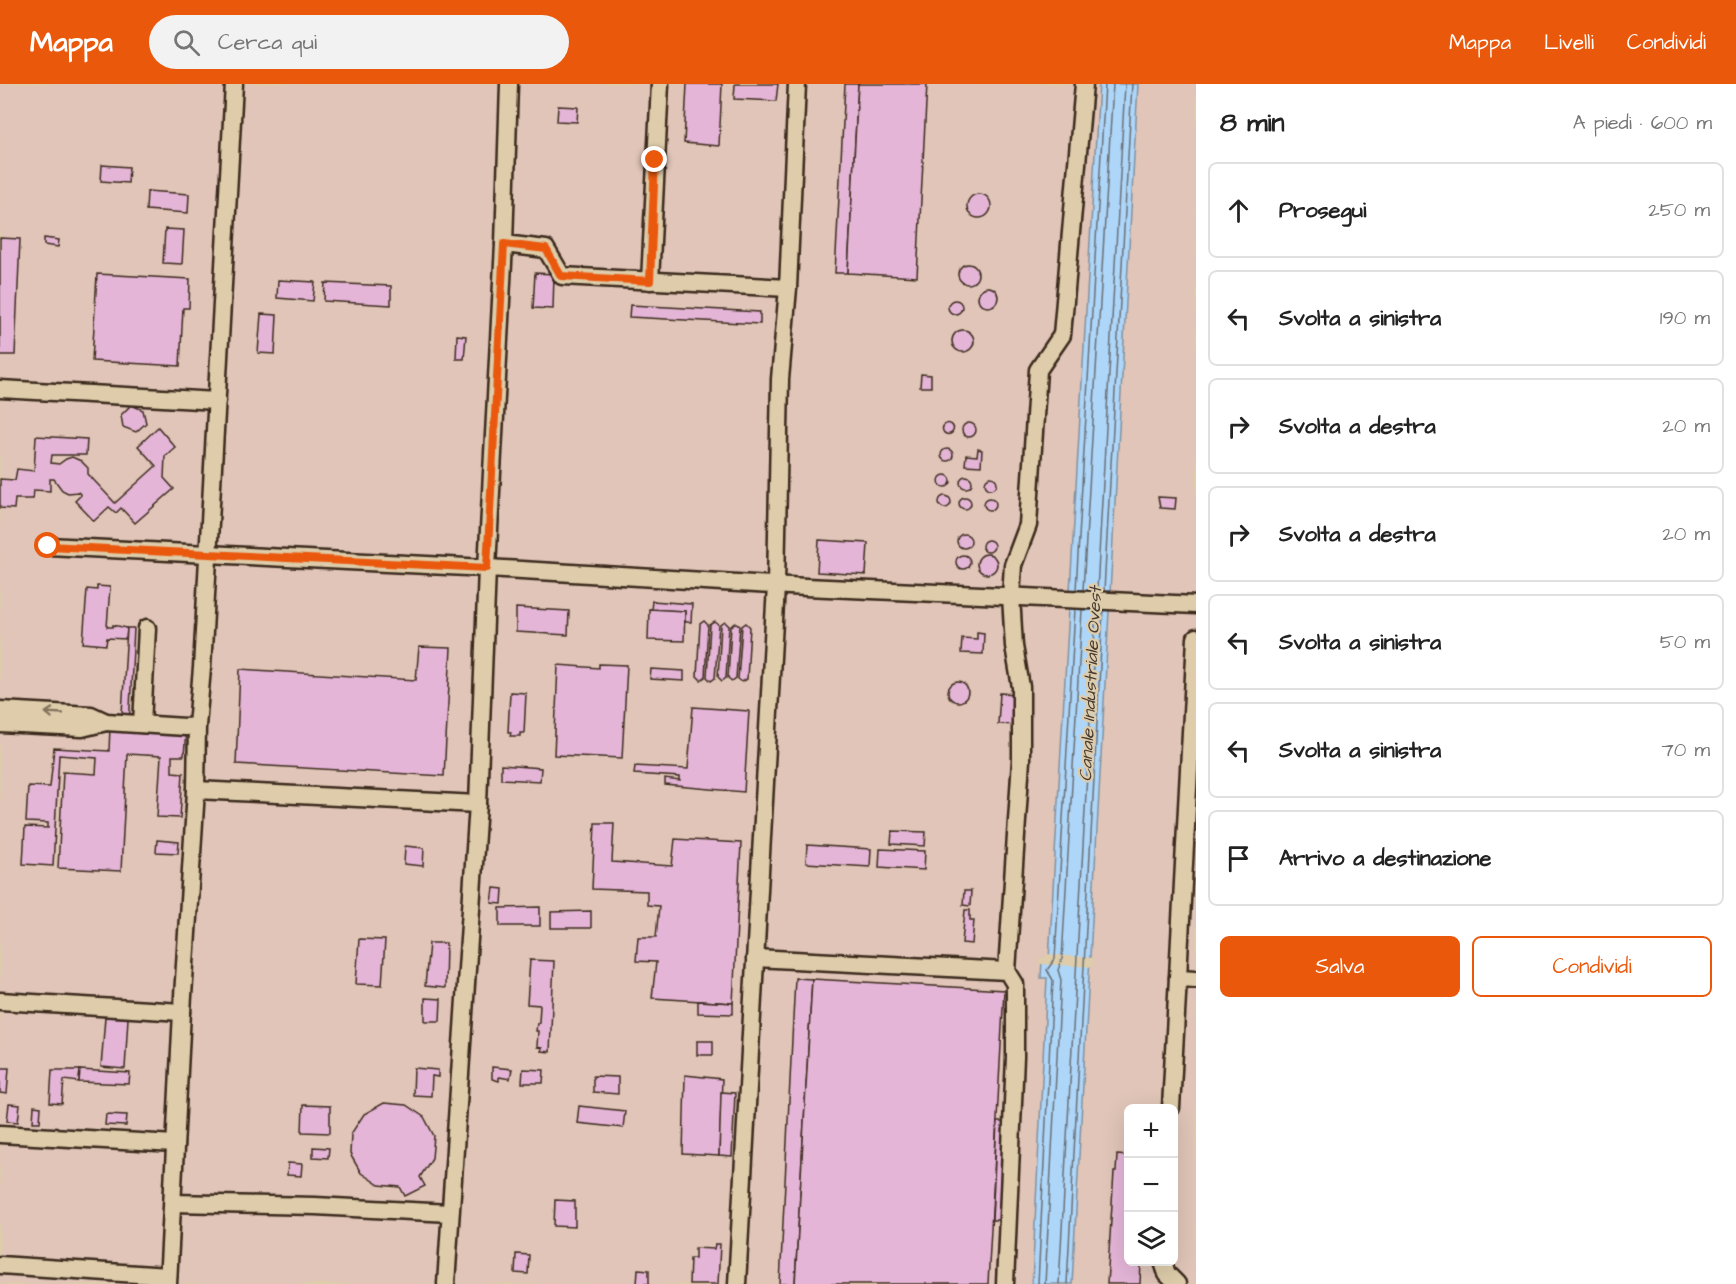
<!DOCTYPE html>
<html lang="it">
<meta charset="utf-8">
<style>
body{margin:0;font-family:"Architects Daughter",sans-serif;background:#f2f2f2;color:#222}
.controls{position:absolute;right:18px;bottom:18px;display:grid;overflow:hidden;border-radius:9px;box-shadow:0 6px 24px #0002}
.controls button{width:54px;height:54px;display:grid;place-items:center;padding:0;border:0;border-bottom:2px solid #e0e0e0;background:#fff;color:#222;font:30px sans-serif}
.stop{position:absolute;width:18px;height:18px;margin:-14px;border:4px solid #ea580c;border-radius:50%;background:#fff}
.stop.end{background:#ea580c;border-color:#fff;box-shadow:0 2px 6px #0008}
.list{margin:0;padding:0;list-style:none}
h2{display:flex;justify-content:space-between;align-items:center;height:78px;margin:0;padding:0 24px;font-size:26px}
h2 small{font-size:20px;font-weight:400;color:#767676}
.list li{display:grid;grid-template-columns:39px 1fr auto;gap:18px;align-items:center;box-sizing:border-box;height:96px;margin:0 12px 12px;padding:0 12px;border:2px solid #e0e0e0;border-radius:9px}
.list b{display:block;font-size:22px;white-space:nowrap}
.list em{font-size:20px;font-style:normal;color:#767676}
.actions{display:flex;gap:12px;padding:18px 24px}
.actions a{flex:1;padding:14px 0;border:2px solid #ea580c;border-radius:9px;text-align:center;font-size:21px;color:#ea580c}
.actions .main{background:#ea580c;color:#fff}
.icon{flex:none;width:33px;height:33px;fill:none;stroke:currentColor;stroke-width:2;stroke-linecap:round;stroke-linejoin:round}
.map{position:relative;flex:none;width:1196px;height:1200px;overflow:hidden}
header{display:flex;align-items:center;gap:36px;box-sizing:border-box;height:84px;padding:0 30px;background:#ea580c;color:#fff}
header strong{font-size:28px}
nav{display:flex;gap:33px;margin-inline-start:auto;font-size:21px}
.search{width:420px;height:54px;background:#f2f2f2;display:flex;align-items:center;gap:15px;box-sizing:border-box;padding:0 21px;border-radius:33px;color:#767676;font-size:22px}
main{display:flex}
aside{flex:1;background:#fff}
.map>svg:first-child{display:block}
.built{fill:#e0c5b8;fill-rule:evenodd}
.water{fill:#aed6f9;stroke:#8091a1;stroke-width:1.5}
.pier{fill:#deccaa}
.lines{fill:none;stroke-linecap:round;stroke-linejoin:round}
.shore{stroke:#696f76;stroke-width:1.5}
.building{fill:#e4b5d7;stroke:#3b2a1e;stroke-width:1.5}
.minor-casing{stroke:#3b2a1e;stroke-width:21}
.minor{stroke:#deccaa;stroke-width:16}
.oneway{stroke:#84735d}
.route{stroke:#ea580c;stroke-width:8}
.labels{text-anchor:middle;stroke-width:4.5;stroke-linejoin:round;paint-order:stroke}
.water-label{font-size:18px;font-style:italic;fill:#463b34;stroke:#deccaa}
</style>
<header>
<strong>Mappa</strong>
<div class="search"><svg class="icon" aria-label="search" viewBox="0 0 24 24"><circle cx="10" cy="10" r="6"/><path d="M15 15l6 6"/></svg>Cerca qui</div>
<nav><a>Mappa</a><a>Livelli</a><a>Condividi</a></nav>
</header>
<main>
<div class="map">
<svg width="1196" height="1200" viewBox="0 0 1196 1200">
<rect width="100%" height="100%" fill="#deccaa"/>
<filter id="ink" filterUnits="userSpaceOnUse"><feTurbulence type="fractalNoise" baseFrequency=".0167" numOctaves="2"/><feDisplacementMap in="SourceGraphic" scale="12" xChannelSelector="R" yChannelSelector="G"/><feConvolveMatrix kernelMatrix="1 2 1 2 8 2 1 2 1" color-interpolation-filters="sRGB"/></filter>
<g filter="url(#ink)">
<g class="built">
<path d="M0 0H1099L1049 876 1041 894H1047L1032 1200H0Z"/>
<path d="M1138 0H1196V1200H1072ZM1128 1024H1174V1178H1128Z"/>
</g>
<path class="water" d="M1099 0H1138L1072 1200H1032L1047 894H1041L1042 876 1049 875Z"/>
<path class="pier" d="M1046 870 1093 874V883L1039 880V874L1046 873Z"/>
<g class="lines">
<g class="shore">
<path d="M1076 506 1105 0"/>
<path d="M1083 506 1113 0"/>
<path d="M1097 507 1125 0"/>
<path d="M1104 507 1132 0"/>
<path d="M1038 1200 1053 896 1047 886 1055 875 1075 525"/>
<path d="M1045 1200 1061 896 1058 886 1062 875 1082 526"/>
<path d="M1059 1200 1096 526"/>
<path d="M1067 1200 1103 526"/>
</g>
</g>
<g class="building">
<path d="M687 0H722L719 62 684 59Z"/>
<path d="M735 0H778L776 17 734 15Z"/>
<path d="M845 0H858L848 189H835Z"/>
<path d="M858 0H927L917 193 848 189Z"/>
<path d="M558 22 578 23 577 38 557 37Z"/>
<path d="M102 81 129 83 128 99 101 97Z"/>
<path d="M147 107 189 110 188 129 146 126Z"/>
<circle cx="979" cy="122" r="12"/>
<path d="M165 145 184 146 182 180 163 179Z"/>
<path d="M0 154 20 155 15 271H0Z"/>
<path d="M44 154 59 156 58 163 44 161Z"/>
<circle cx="968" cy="190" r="10"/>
<path d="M535 189 554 190 553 225 533 224Z"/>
<path d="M97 190 190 195 189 224H183L180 282 92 277Z"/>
<path d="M278 196 315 198 313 217 277 214Z"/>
<path d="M325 199 391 202V221L324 217Z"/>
<circle cx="988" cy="213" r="10"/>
<circle cx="955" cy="223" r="7"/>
<path d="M630 221 760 228V240L629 233Z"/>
<path d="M261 230 277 231 275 270 258 269Z"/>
<circle cx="963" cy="257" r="11"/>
<path d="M457 251 466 252 464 275H456Z"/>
<path d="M921 290 931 291V303H920Z"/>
<path d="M131 321 143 326 146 339 136 348 123 343 121 331Z"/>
<circle cx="969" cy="346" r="7"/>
<circle cx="948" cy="345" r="5.5"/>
<path d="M158 343 175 363 165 372 164 394 174 405 135 439 121 424 116 429 109 423 94 437 75 417 81 411 78 408 68 409 62 406 54 395H50V407L34 406 33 415H15L14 425 0 424V395L15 396 17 385 34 387 36 352 87 355 86 371H52L51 379 59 380 66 375 72 373 81 377 88 384V390L115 419 156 382 138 362Z"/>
<circle cx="947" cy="371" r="6"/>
<path d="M978 365 982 366 981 382 965 381 966 371 977 372Z"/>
<circle cx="945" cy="397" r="6"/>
<circle cx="966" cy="398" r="6"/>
<circle cx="991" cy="399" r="6"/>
<circle cx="945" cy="418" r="6"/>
<circle cx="965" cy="419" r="6"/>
<path d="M1158 413 1176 414 1175 425 1160 424Z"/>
<circle cx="990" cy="420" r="6"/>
<circle cx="964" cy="457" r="7"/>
<circle cx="988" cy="462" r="6"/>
<path d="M819 456 868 459 866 491 817 488Z"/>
<circle cx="987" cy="480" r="10"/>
<circle cx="963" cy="478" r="7"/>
<path d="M97 502 110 503 107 543H113V541L127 544 126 555 107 554 106 561 83 559 87 505 97 506Z"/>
<path d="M652 517 692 520 691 538H685V527L651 526Z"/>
<path d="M516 524 569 527 568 551 516 548Z"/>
<path d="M649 525 685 527 684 557 648 556Z"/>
<path d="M704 537 708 541 705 593 701 596 697 592 700 540Z"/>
<path d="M715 538 719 541 715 594 711 597 707 593 710 541Z"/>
<path d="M725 538 729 542 726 594 722 597 718 593 721 541Z"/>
<path d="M736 539 740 542 736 594 732 597 728 594 731 542Z"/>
<path d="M746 539 750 543 747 595 742 598 738 595 742 542Z"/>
<path d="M127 544H134L129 644 116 643 117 629 122 630Z"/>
<path d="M977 548 984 549 983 570 961 569 962 554 977 555Z"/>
<path d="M419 563 451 564 444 692 236 680 240 585 416 596Z"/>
<path d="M599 580 627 581 622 674 554 671 558 581 599 584Z"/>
<path d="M651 585 684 587V597L650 595Z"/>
<circle cx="958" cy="608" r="10"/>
<path d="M510 608 526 609 524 649H520V652H510L511 648H508Z"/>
<path d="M1000 609 1019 610 1018 641 998 640Z"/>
<path d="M693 623 749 627 744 708 665 701V695L680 697V693L634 690 635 682 688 685Z"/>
<path d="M110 643 186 646 184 672H172V688L183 689 180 734 157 733 161 672 127 670 121 787 58 784 63 688 96 690 97 674 59 671 53 782 23 780 25 743 48 744V739L26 738 28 702 50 703 54 664 109 667Z"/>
<path d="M501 681 541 684 540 697 501 695Z"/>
<path d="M595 739H614L612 778 672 782 675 755 741 759 733 919 652 914 656 878 636 877 638 853H656L659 822 647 821V807L592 805Z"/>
<path d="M892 747 926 748 925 762 891 760Z"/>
<path d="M157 756 179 758 178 769 156 768Z"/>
<path d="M807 761 871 765 870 783 806 779Z"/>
<path d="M405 762 424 764 423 782 404 780Z"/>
<path d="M880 765 925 767 924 786 879 783Z"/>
<path d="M494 804 503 805 502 820 492 819Z"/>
<path d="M964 807H971L970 822 963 821Z"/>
<path d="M540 823V842H500V824Z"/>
<path d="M965 826H970V836H974L972 860 962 859Z"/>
<path d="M591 827V844H551V828Z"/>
<path d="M359 855 385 856 382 901 356 900Z"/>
<path d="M429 859H446L445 904 425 902Z"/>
<path d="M530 876 554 877 550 968 541 967 542 964 537 963 538 947H536L537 939 539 938 540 921 527 920Z"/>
<path d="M795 894 812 895 795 1200H780Z"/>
<path d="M812 895 1004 906 988 1200H795Z"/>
<path d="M425 914 441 915 440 937H425Z"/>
<path d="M698 917 733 919V930L698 929Z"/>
<path d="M105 933 128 934 125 985 101 983Z"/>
<rect x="697" y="957" width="16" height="14"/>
<path d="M492 983 512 985 510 995 499 993V997L492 995Z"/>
<path d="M0 984H9L7 1010 0 1009Z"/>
<path d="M414 984 438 986V993L432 992 431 1012 413 1011Z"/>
<path d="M523 985 544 986 543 999H522Z"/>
<path d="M52 986H80L79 998 64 996 62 1020 50 1019Z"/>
<path d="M80 986 130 989 129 1000 79 998Z"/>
<path d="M685 991 722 995 719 1072 683 1070Z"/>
<path d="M593 992 618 993V1010L593 1008Z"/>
<path d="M721 1008 735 1009 732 1073 719 1072Z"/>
<path d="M384 1019 406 1021 424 1033 434 1052 432 1074 420 1093 425 1102 405 1112 400 1103 379 1101 361 1089 350 1070 351 1050 364 1030Z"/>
<path d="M9 1020 20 1021 18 1038 7 1037Z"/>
<path d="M303 1021 330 1022V1049L302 1048Z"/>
<path d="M34 1022 41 1023 40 1038H33Z"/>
<path d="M579 1022 625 1027 623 1044 577 1039Z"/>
<path d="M106 1030 127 1031 126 1042 105 1041Z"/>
<path d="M997 1038H1008L1004 1109 1001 1108 999 1136H992Z"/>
<path d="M313 1063 329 1064 328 1074 313 1073Z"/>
<path d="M1117 1071 1128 1072V1178H1141L1140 1200H1107L1114 1088H1116Z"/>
<path d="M288 1079 302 1080 301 1092 287 1091Z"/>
<path d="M555 1116 575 1117V1143L554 1142Z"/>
<path d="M715 1160H720L718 1200H689L690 1174H695V1164L714 1165Z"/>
<path d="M516 1170 529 1171 528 1190 515 1189Z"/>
<path d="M638 1185 649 1186V1200H637Z"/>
</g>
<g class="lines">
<defs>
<g id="minor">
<path d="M504 160 546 165 562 192 788 204"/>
<path d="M650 197 660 0"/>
<path d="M0 305 217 317"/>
<path d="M48 462 487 484 806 503 1196 521"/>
<path d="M0 626 91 631 106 638 185 643 197 642"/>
<path d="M0 640 82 644 106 638"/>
<path d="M142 640 147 544"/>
<path d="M196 706 478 720"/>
<path d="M755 874 1007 887 1015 900V973L1005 1200"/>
<path d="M1007 887 1021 676V603L1014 562 1011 512 1013 481 1028 441 1038 286 1062 251 1084 0"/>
<path d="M1178 894 1196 895"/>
<path d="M0 917 182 928"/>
<path d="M1171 1024 1196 554"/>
<path d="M0 1050 175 1060"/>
<path d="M173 1119 315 1122 450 1129"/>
<path d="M1163 1178 1167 1190 1177 1200"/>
<path d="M0 1181 168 1192"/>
<path d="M168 1200 182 928 196 706 197 642 202 584 234 0"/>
<path d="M446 1200 478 720 487 484 504 160 509 0"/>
<path d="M737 1200 776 502 780 295 788 204 797 0"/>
</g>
</defs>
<use href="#minor" class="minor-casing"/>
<use href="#minor" class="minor"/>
</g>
<defs><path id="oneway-shaft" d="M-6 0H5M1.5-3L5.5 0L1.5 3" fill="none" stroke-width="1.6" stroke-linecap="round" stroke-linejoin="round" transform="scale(1.5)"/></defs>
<use class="oneway" href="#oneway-shaft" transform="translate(54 629) rotate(-177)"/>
</g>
<g class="lines" filter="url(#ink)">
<path class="route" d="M48 462 487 484 504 160 546 165 561 192 650 197 655 76"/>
</g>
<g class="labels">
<g class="water-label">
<text transform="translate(1090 600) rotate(-87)" y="6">Canale Industriale Ovest</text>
</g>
</g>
</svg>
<div class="controls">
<button>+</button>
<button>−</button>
<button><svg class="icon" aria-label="layers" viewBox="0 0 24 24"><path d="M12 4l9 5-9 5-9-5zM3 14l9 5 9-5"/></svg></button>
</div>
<div class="stop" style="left:48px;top:462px"></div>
<div class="stop end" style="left:655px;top:76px"></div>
</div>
<aside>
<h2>8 min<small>A piedi · 600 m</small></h2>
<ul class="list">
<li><svg class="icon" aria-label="ahead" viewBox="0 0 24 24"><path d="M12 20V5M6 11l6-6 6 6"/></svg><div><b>Prosegui</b></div><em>250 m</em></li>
<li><svg class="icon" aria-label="left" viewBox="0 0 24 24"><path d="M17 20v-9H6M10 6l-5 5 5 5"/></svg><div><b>Svolta a sinistra</b></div><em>190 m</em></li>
<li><svg class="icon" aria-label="right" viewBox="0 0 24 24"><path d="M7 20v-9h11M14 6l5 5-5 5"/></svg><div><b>Svolta a destra</b></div><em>20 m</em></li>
<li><svg class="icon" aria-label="right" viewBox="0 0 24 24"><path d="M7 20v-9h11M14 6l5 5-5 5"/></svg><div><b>Svolta a destra</b></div><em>20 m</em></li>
<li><svg class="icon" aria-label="left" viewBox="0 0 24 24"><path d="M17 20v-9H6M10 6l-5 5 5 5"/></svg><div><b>Svolta a sinistra</b></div><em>50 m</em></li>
<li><svg class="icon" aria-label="left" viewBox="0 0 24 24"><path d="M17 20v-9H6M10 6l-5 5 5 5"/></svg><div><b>Svolta a sinistra</b></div><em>70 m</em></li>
<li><svg class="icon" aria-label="arrive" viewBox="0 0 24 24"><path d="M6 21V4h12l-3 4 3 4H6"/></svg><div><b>Arrivo a destinazione</b></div></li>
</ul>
<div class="actions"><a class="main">Salva</a><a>Condividi</a></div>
</aside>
</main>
